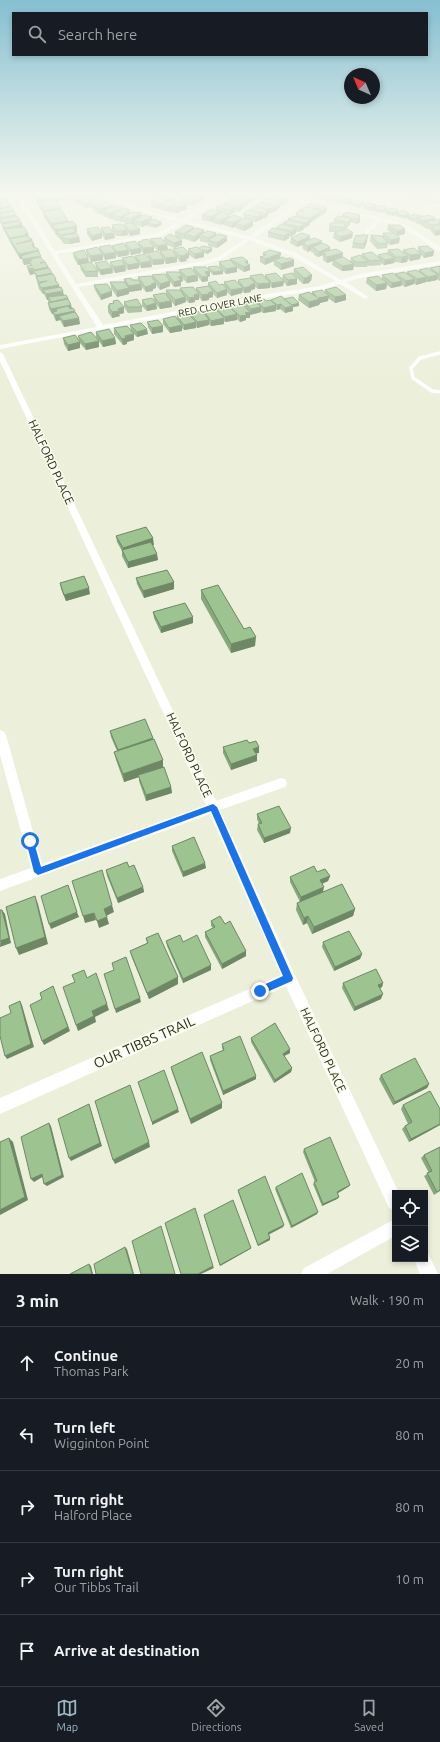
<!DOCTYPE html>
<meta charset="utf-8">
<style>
body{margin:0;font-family:Ubuntu,sans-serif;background:#20242c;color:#f1f3f6}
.controls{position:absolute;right:12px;bottom:12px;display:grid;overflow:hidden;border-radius:0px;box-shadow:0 2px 6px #0003}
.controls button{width:36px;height:36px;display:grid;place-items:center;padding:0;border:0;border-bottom:1px solid #363941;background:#171b24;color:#f1f3f6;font:20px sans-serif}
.compass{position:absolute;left:344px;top:68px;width:36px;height:36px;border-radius:50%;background:#171b24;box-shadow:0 2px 6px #0003;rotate:316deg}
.stop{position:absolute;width:12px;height:12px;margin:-9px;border:3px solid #1a73e8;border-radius:50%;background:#fff}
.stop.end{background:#1a73e8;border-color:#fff;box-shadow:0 1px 4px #0008}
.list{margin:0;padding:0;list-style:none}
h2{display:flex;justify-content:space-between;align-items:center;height:52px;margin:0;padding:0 16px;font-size:17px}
h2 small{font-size:13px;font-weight:400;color:#9ea1a6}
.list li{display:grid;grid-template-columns:26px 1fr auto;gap:12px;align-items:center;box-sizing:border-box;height:72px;padding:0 16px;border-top:1px solid #363941}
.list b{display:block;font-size:15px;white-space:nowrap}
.list p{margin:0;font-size:13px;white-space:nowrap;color:#9ea1a6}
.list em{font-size:13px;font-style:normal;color:#9ea1a6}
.icon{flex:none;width:22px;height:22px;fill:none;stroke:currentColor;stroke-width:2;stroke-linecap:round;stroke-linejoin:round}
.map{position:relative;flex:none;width:440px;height:1274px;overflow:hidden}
.search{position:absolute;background:#171b24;box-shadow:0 2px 6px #0003;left:12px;right:12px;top:12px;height:44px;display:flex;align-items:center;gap:10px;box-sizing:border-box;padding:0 14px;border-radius:0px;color:#9ea1a6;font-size:15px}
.sheet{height:412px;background:#171b24}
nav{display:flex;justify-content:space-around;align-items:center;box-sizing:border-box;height:56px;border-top:1px solid #363941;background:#171b24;font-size:11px;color:#9ea1a6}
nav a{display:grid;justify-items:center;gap:2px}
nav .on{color:#99b6c2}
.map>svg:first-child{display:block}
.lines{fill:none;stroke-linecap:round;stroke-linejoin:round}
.lane{stroke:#fff;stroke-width:3.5}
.street{fill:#fff;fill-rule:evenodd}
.rail{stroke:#636559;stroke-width:1.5;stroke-dasharray:3 3;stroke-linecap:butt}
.wall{fill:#87a87d;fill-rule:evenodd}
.shaded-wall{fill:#6e8866}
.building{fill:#9dc391;stroke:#6e8866}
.route{fill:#1a73e8}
.labels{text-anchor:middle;stroke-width:3;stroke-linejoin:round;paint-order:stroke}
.far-street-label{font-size:10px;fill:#292b23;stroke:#f9fde9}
.street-label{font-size:12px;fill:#292b23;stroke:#f9fde9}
.near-street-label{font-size:14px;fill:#292b23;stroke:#f9fde9}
</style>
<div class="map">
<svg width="440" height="1274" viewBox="0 0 440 1274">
<rect width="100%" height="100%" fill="#ecf0db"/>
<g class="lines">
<path class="lane" d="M440 353 420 358 411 368 413 378 432 391 440 392"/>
<g class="street">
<path d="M0 196H21L55 251 159 233 178 221 142 212 102 196H109L146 210 182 219 220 196H226L187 221 249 236 300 202 280 196H289L398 222 411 228 440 247V252L407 230 394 224 382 221 367 234 365 233V231L377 220 305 203 254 238 296 253 341 280 359 274 440 261V265L360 278 346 282 367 296 368 297 365 299 340 284 321 290 267 298 0 349V345L97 327 16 197 0 200ZM183 223 245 239 218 257 204 261 76 284 57 254 161 236ZM250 240 292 256 336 281 320 286 267 294 103 325 78 287 207 264 222 259Z"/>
<path d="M0 352 3 354 216 801 281 778 285 779 287 783 285 787 220 810 294 973 399 1193H395V1210L389 1208 286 986 0 1114V1098L281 975 210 814 0 891V879L31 868 0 755V730L4 732 6 735 42 864 206 805 0 361Z"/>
<path d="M395 1219V1236L327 1274H301L304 1268Z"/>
<path d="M425 1252 428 1253 438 1274H420L414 1259H425Z"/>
</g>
<path class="rail" d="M407 196 440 203"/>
</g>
<g class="wall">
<path d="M34 196H71V199L62 200 59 197 60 201 56 202 61 208 68 222 77 226V232H76L79 237 80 242 70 244H64L61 240 57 236V235H56L44 217 42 211 39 208V204H37L35 199ZM46 198 49 201 47 202Z"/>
<path d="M72 196H93L98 201 113 207 123 209 130 210V213H141V216L152 217V220L161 222 162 224 156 228 147 226V225L142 227 135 225 140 229V234L130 236 128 233V235L122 236H116L114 233 115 238 105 240 102 234V238L92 241 87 234V229L101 232V228L112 230V225L124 226V224H129L123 222V221L121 222 113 220V218L111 219 103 216V214H100L95 212 94 210 90 207 86 208 80 205V204H78L73 202V197Z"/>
<path d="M184 196H211L205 198V199L197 202V203L193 206 187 205V209L176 213 171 212V211L169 212 161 210V208L159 209 151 207V202L169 199V201L181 202V198Z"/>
<path d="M234 196H260V197L255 200H253L248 204V205L243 207V209L238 212 235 211V212L230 215V217L242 220 243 219V214L249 211V210L256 207V206L262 203V202L268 199V198H288V203L280 206V207L276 210V211L268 214V216L264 219 263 218V219L255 222H253V226L244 231 235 228 236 226 232 228 224 225V224L221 225 213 223V221L211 222 202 220V215L216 210V207L224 204V203L229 201V199Z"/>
<path d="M309 196H332V197L342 198V200H353V202L348 205 340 203V201L338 203 329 201 330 199 327 201 319 199V196L317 198Z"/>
<path d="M0 199 8 201 9 203 14 210 17 216 22 223 23 227 29 237 32 241 35 248 39 253 42 259 46 263 57 282 59 285V287L64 295 68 300 71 305 72 308 76 313 80 324 64 327 60 320 56 321 54 317 53 314H52L49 309 48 300H47L44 294H43L39 289 35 274H34L30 275 28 271 27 266 30 265V264L24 265 22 261V259H20L11 244 10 242 3 229 2 225 0 222Z"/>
<path d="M351 203 363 205 359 208 351 206Z"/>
<path d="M376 205V207H387L386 210 382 213 373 211 374 209 371 211 363 209V206Z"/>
<path d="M307 206 327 207 326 212 321 216V215L320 216 310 223V225L304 228V229L299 232H296V233L291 237 289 236V238L284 241 268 237V232L276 229V228L283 224V223L288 220V219L296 216V213L300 211V210L307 208Z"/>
<path d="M398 210V213L409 215 404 219 396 216V214L393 216 385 214V211Z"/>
<path d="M342 215 360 216V222L357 224 350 222 347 228 346 227V230L353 233 352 238 340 242 333 238 334 233 336 232H329V228L330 223H333L334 219 342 216Z"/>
<path d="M422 216 435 220 440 219 435 236 431 231V230L423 227V226L416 223V221L414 222 407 219V217Z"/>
<path d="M388 225 405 229V234L397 236 399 243 390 245 388 243 387 248 377 249 370 241 371 235 382 236 383 233H392L387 230Z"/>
<path d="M194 229 204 230V233H216V235L227 236V241L217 248 208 246V243L200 241V238L194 242 185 239V238L184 239 178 238 182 240V245L174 248 167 245 168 250 173 252V249L188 252V249L199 248H212V251L207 254 204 253V257L195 259 189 255V258L186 259 187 261 180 262 177 258V262L166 264 164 261V264L153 265 151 263 152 267 141 268 139 265V268L128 270 125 267 126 271 115 273 112 269 113 273 101 275 96 268 95 263 111 267 110 262H122V258L135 259V256L148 257 147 253 144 254 141 251V253L131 255 129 252V255L118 257 116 255V258L105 260 103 256V260L91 262 87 255 86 250 100 251 99 247 113 248 112 246H125V243L138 245V242H142V240L150 243V239L164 241V238L175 236V232ZM154 247 158 251H160V254L154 252Z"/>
<path d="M291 238 310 239 330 247V250L343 253 342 257 350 262 351 258 361 256 362 254 378 257V255L387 253 388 250 403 253V250L418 251V247L434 251 433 256 424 258 421 255 420 259 410 261 408 259 407 262 401 263 396 262H395L394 263 384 265 381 263V265L369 266 368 265 367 267H355L354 266 353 270 342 271 332 265 333 261 327 263 323 260V255L318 257 314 255V253L311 252V250L308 252 303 249 302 245 297 247 290 243Z"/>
<path d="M367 241 364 249 352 248 353 243Z"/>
<path d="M73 253 88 258 89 263 98 271V277H86L81 270 80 265H78L74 258Z"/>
<path d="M263 253H281L280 258 294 266 281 270 274 265V261L265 265 260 262V257L263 256Z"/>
<path d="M230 259 248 261V264L250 270 244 272 237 268V272L226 274 223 271V274L213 275 210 272V276L208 277V281L202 282 198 277V281L187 283 182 278 183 281 181 282V286L174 287 170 282V286L160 290 156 285V288L153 289V291L146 292 142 287V290L129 292V291V294L117 297 111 288 110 282H124V279L138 280V277L152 279V275L166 276V272H179V270L193 271V267L208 269V267H219V262L230 260Z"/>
<path d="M440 266V281L437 279V280L427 282H426L416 285 414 283V284L405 287 402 285 401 286 391 288 387 285 386 289 376 291 366 283 367 278 382 279V275H395V274L406 273 407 272 418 271 419 270 430 269V268Z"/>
<path d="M294 269 312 275 311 281H310L309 283 303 284 293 274Z"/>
<path d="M265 275 282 279 283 275 297 279V284L287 286 284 282 283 286 272 288 270 286V288L258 289 255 287V289L251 290V292L244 293 242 291V293L231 296 227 292V295L217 298 213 294V297L209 298V300L202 301 199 297V300H195V302L189 303 186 300V302L175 306 172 302V307L160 309 156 304 157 309 147 311 142 306V300H154L153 295H166V290H180V288L196 291V288L208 286V283L219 285H224V282L238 283V280L250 278V276L265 278Z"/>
<path d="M94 285 112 291V296L101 300 95 290Z"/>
<path d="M325 290 346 295V300L335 303 328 298V301L320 303 319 305 309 308 298 300 299 295 312 294V292H325Z"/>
<path d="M284 299 299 303V306L293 307V311L285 313 280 309 277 310 276 309V311L263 313 261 311V312L250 315V314V318H246V320L240 322 237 319V320L225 322 224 321V324L211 326 209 324V325L197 328 196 326V328L184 330 182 328V331L170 333 163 324V319H177V316H190V313H204V311L216 310V309L229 307V306H244V303H256V301H271V300Z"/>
<path d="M113 301 124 307V313L120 314H119L120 316 112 318 108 312V306H109V304L113 303Z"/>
<path d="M124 302 142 307V312L128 313 124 307Z"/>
<path d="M147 322 163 332 152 334 148 327Z"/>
<path d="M130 325 148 334 137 337 131 331 134 334V340L127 342V344L123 345 114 334V328L131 331Z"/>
<path d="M96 332 115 338 116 344 103 347 96 337Z"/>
<path d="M78 336 99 341V347L86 350 79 342 80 348 68 351 64 344 63 338 79 341Z"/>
<path d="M116 536 154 545H152L158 560 128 568 122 556V551L117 542Z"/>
<path d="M136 578 174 589 144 598 137 584Z"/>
<path d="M60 583 90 594 66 601 61 589Z"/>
<path d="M201 590 244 629 255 646 231 653 201 599Z"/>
<path d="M153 612 193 623 161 633 154 618Z"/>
<path d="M110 731 153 739 163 760V768L171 787 172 793 146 801 139 781V777L124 782 116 760 114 752 117 751 111 737Z"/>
<path d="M249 743 259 747V753H256L257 755V761L231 770 223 753V747Z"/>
<path d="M257 814 290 833 264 843 257 830 258 824H259L257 819Z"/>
<path d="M172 846 206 868 183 877 172 851Z"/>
<path d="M129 867 143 887 144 892 118 903 107 876 106 870Z"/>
<path d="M317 872 330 876 328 881 322 884 323 892 315 896 355 909 353 916 312 934 307 923 303 925 296 910 297 903 300 902 290 882V877Z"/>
<path d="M211 921 225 924 246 951V956L222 969 205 937V932L213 928 211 926Z"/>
<path d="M146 938 178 977V984L149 999 132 958 130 951 147 943Z"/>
<path d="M166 941 183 942 211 970 183 983 167 946Z"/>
<path d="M323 942 362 954 360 959 334 971 322 947Z"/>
<path d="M343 983H383L382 987 380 988 381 999 354 1011 342 988Z"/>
<path d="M251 1038 290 1049V1053L284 1056 292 1068 291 1072 274 1083 251 1042Z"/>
<path d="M222 1044 256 1079 223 1095 210 1060V1056L223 1050 222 1048Z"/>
<path d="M171 1067 222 1108 191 1124 172 1072Z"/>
<path d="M381 1075 429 1084 427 1088 393 1105 379 1079Z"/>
<path d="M403 1105 440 1109V1125L409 1142 402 1129 405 1126 408 1124 401 1109Z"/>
<path d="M440 1147V1191L434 1195 424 1176 429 1173 421 1158 424 1155Z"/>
<path d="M304 1149 350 1185 348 1187 337 1193 339 1197 337 1199 322 1206 313 1184 315 1182 303 1152Z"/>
<path d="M276 1187 317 1214 291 1228 275 1189Z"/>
<path d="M238 1190 284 1225 283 1227 269 1234 270 1240 258 1246 238 1192Z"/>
<path d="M204 1215 251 1248 250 1249 220 1266Z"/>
</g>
<g class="shaded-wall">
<path d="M59 196 60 201 50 203V198Z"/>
<path d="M62 196H71V199L62 200Z"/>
<path d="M200 196H211L205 198V199L198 202V197Z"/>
<path d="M252 196H253V200L248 204V205L243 207V209L238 212V207L243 204V202Z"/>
<path d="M255 196H260V197L255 200Z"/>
<path d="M330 196H332V197L327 201V198Z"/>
<path d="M86 197 80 200V204H78L77 200Z"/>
<path d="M46 198 47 203H38L39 204H37L36 199Z"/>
<path d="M197 198V203L193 206V201Z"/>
<path d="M288 198V203L280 206V207L276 211V206L280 202V201Z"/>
<path d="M342 198V200L338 203V201Z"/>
<path d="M169 199V204L161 205V208L159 209V204Z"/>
<path d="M353 200V202L348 205V203Z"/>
<path d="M8 201 9 206H11L12 211 14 210 15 215H16L17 220H20V224L22 223 23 228 4 229 5 233 2 223 0 219 1 223 0 218V203Z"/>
<path d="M89 202 90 207 86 208V203Z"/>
<path d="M364 202 363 205 359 208V205Z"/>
<path d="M176 203 170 207 171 211 169 212V207Z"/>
<path d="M103 204 113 206V211H102L103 214H100V209L95 208V206Z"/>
<path d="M187 204V209L176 213V208Z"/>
<path d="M376 205V208L371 211 372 208Z"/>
<path d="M276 206V211L268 214V209Z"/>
<path d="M235 207V212L230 215V210Z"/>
<path d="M327 207 326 212 321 216 322 210Z"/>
<path d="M387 207 386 210 382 213V211Z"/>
<path d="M61 208V213L44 212 43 211Z"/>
<path d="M123 208V213L112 214 113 218 111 219 110 214Z"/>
<path d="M130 210 131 217H123V221L121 222 120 217 127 211Z"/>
<path d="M268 210V216L264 219 265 214 266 211Z"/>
<path d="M398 210V213L393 216 394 213Z"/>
<path d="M321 211 320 216 310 223V225L305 228V223L309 220V219Z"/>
<path d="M220 212V217L213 218V221L211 222V217Z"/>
<path d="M141 213 142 218 134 220V223L132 224 131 219Z"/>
<path d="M409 213V215L404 219 405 216Z"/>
<path d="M263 214V219L255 222 256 217Z"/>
<path d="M230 215V220H224V224L221 225V220Z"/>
<path d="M360 215V222L357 224V219L359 216Z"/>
<path d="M152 217V222L147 223V225L142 227V222Z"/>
<path d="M242 218V223H236V226L232 228V223Z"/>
<path d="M351 218 350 224 347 228 348 223Z"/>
<path d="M435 218 434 223 424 222 423 226V221Z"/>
<path d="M253 220V226L244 231V226Z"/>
<path d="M68 221 69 226 52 225V229V224Z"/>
<path d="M161 222 162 224 156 228V225Z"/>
<path d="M438 222H440V227L432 226 431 230 432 225Z"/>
<path d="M305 224 304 229 299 232 300 227Z"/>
<path d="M77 226V232L60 234 57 231V235H56V230Z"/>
<path d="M194 227V233L185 234V238L184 239V234Z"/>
<path d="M297 228 296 233 291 237V231Z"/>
<path d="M140 229V234L130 236 129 231Z"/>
<path d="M405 229V234L396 236 397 231Z"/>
<path d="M127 230 128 235 122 236V231Z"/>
<path d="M204 230V235H200V238L194 242V237Z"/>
<path d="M440 230V235L435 236 436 231Z"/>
<path d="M76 232 77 237 61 236V240V235Z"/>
<path d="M290 232 289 238 284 241V236Z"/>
<path d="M352 232V233H353L352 238 340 242V237Z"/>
<path d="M28 233 29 238 10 240V238Z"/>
<path d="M102 233V238L92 241V236Z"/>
<path d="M114 233 115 238 105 240V234Z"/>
<path d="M216 233V239L209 241V238Z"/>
<path d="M368 235 367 241 364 249V244Z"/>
<path d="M227 236V241L217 248V243Z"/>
<path d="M310 236V242L305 243 303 242 302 245 297 247 298 242Z"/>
<path d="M79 237 80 242 70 244 69 239Z"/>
<path d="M400 238 399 243 390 245 391 240Z"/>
<path d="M32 239 33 244H34L35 249 16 244Z"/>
<path d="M182 240V245L174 248V243Z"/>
<path d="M322 241 321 246 312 247 311 250 308 252V246Z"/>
<path d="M167 244 168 250 158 251V246Z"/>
<path d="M154 247V252L144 254 143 248Z"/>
<path d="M330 247V252H323V255L318 257 319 252Z"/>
<path d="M141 248V253L131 255V250Z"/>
<path d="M212 248V251L207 254V251Z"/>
<path d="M39 250 40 256H21L22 259H20L19 254Z"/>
<path d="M128 250 129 255 118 257 117 252Z"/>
<path d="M434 251 433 256 424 258 425 253Z"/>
<path d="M116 252V258L105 260 104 254Z"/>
<path d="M204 252V257L195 259V254Z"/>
<path d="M189 253V258L186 259 187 261 180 262V256L185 254Z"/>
<path d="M281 253 280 258 274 260V261L265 265V259Z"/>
<path d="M343 253 342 258 333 260V261L327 263V257Z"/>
<path d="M103 254V260L91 262V256Z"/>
<path d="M421 254 420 259 410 261V255Z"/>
<path d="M41 256 42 262 32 261 31 259 32 263 29 261 30 264 24 265 23 259Z"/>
<path d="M408 256 407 262 401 263 402 257Z"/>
<path d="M177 257V262L166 264V258Z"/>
<path d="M88 258 89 263 78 265V260Z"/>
<path d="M395 258 394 263 384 265 385 260Z"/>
<path d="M164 259V264L153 265V260Z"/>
<path d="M294 260V266L281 270V264Z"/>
<path d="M151 261 152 267 141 268V263Z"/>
<path d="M248 261V265H250V270L244 272 245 262Z"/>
<path d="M45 262 46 267H48L49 273 35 272 34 270 40 263Z"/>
<path d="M139 263V268L128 270V265Z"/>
<path d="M354 264 353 270 342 271V266Z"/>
<path d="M125 265 126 271 115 273 114 267Z"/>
<path d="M237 267V272L226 274V269Z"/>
<path d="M33 268 34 274 30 275 29 269Z"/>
<path d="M112 268 113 273 101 275 100 270Z"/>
<path d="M210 271V276L208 277V281L202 282V277L205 272Z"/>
<path d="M223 271V274L213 275V272Z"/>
<path d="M52 273 53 279 38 282 37 276Z"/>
<path d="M197 275 198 281 187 283V277Z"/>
<path d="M312 275 311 281H310L309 283 303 284 304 278 308 276Z"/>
<path d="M438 275 437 280 427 282 428 277Z"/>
<path d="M182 276 183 281 181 282V286L174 287V282L178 277Z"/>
<path d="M427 277 426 282 416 285 417 279Z"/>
<path d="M297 279V284L287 286 288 280Z"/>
<path d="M415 279 414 284 405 287 406 281Z"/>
<path d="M170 281V286L160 290V284Z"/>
<path d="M284 281 283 286 272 288V283Z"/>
<path d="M402 281 401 286 391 288 392 283Z"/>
<path d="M156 283V288L153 289V291L146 292 145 287 151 284Z"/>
<path d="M255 283V289L251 290V292L244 293V288Z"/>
<path d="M270 283V288L258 289V284Z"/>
<path d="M387 283 386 289 376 291V285Z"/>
<path d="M141 284 142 290 129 292V286Z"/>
<path d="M59 285 60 290H43L44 294H43L42 288Z"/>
<path d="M129 288V294L117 297V291Z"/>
<path d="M243 288 242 293 231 296V290Z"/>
<path d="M227 289V295L217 298V293Z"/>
<path d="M63 291 64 296 48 297V300H47L46 294Z"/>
<path d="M112 291V296L101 300V295Z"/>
<path d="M213 291V297L209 298V300L202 301V295Z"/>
<path d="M199 294V300H195V302L189 303V298L194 295Z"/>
<path d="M346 295V300L335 303V297Z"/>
<path d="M329 296 328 301 320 303 319 305 309 308V302L318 298Z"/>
<path d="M185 297 186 302 175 306V300Z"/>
<path d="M68 298 69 304 51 307V302Z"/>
<path d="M171 301 172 307 160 309 159 303Z"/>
<path d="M156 303 157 309 147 311 146 306Z"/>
<path d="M299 303V306L293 307V311L285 313V308L290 305Z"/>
<path d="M281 304 280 309 277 310V305Z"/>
<path d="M71 305 72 310 57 311 56 309 57 313 53 312V314H52L51 309Z"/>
<path d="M276 305V311L263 313 264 308Z"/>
<path d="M124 307V313L120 314H119L120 316 112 318V312L120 308Z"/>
<path d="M261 307V312L250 315 251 309Z"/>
<path d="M75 311 76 317 59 316 60 320 56 321 55 315Z"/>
<path d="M250 312V318H246V320L240 322V316L245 313Z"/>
<path d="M237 314V320L225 322V317Z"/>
<path d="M79 318 80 324 64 327 63 321Z"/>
<path d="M224 318V324L211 326V321Z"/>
<path d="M209 320V325L197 328V322Z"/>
<path d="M196 322V328L184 330V325Z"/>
<path d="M182 325V331L170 333 169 328Z"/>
<path d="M163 326V332L152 334V328Z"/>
<path d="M147 329 148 334 137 337V332Z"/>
<path d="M134 334V340L127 342V344L123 345 122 339 125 336Z"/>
<path d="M115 338 116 344 103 347 102 341Z"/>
<path d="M99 341V347L86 350 85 344Z"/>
<path d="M80 342V348L68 351V345Z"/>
<path d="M153 538 154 545 123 554V548Z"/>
<path d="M157 554 158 560 128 568V562Z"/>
<path d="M174 582V589L144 598 143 591Z"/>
<path d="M89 588 90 594 66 601 64 595Z"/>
<path d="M193 617V623L161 633V627Z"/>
<path d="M256 637 255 646 231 653V644Z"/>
<path d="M153 738 154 743 119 756 118 750Z"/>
<path d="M259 747V753L253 754V749Z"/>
<path d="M257 755V761L231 770V764Z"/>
<path d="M163 760V769L138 775 139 777 124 782 123 774Z"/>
<path d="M171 787 172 793 146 801V795Z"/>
<path d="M291 828 290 833 264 843V838Z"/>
<path d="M205 863 206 868 183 877V872Z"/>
<path d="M330 876 328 881 319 885 320 880Z"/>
<path d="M143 887 144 892 118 903 117 898Z"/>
<path d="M324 887 323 892 300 902 301 897Z"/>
<path d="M35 896 38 904 48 944 19 955 16 948Z"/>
<path d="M112 905 114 912 106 916 104 909Z"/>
<path d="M355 909 353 916 312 934 314 927Z"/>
<path d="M2 910 5 914 11 943 0 947Z"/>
<path d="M77 912 79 917 51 929 49 924Z"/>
<path d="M94 913 96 920 85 923 83 916Z"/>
<path d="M308 916 307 923 303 925 304 918Z"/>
<path d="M107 917 109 924 99 928 97 921Z"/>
<path d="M246 951V956L222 969V964Z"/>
<path d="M362 954 360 959 334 971 335 967Z"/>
<path d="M211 965V970L183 983V979Z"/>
<path d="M178 977V984L149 999 147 993Z"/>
<path d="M383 983 382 987 377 990 378 985Z"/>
<path d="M53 986 70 1031 44 1045 42 1041Z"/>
<path d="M383 994 381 999 354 1011 355 1007Z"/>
<path d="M140 998 141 1002 116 1013 115 1009Z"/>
<path d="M20 1001 22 1005 34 1047 7 1059 5 1056Z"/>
<path d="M107 1004 109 1010 95 1017 96 1022 78 1031 76 1025 92 1011Z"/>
<path d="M290 1049V1053L282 1057 283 1054Z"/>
<path d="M292 1068 291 1072 274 1083 275 1080Z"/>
<path d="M256 1076V1079L223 1095V1091Z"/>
<path d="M429 1084 427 1088 393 1105 395 1102Z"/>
<path d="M222 1103V1108L191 1124 190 1119Z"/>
<path d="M89 1104 90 1107 102 1146 71 1161 69 1158Z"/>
<path d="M178 1109 179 1112 152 1125V1122Z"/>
<path d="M49 1123 51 1126 64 1177 47 1186 44 1184Z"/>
<path d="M440 1124V1125L409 1142 411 1139Z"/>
<path d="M9 1138 13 1142 28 1200 0 1215V1210Z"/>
<path d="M149 1142 150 1147 115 1164 113 1160Z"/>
<path d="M42 1174 44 1176 34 1182 31 1179Z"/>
<path d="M350 1185 348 1187 335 1195 337 1192Z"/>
<path d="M339 1197 337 1199 322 1206 323 1204Z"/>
<path d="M318 1212 317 1214 291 1228 292 1226Z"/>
<path d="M284 1225 283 1227 268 1235V1233Z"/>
<path d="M270 1238V1240L258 1246V1245Z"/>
<path d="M125 1247 127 1249 134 1274H133Z"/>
<path d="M251 1248 250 1249 220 1266V1265Z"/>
<path d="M89 1264 91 1266 93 1274H92Z"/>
<path d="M213 1266 214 1268 201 1274H198Z"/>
</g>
<g class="building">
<path d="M35 196H45L46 198 36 199Z"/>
<path d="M48 196H58L50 198Z"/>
<path d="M76 196H93L98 199 94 200 98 202 102 200 113 206 100 209 94 207 103 204 95 206 89 202 86 203 80 200 86 197 77 200 73 197Z"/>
<path d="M184 196H193L197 198 193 201 181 198Z"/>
<path d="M234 196 248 200 243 202 229 199Z"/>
<path d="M238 196H252L248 199Z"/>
<path d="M271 196H279L288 198 280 201 268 198Z"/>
<path d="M319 196H330L327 198Z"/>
<path d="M333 196H337L342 198 338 201 330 199Z"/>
<path d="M162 197 169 199 159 204 151 202Z"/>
<path d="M6 198 8 201 0 203V199Z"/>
<path d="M345 198 353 200 348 203 340 201Z"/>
<path d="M172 199 187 204 176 208 170 207 176 203 169 207 161 205Z"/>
<path d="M266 199 280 202 276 206 262 202Z"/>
<path d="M56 200 61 208 43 211 42 208 45 206H42L38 203Z"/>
<path d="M356 200 364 202 359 205 351 203Z"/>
<path d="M229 201 243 204 238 207 224 203Z"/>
<path d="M8 202 11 206 0 208V204Z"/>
<path d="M260 203 276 206 268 209 256 206Z"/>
<path d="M311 203 327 207 322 210 308 207 309 206H307Z"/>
<path d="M368 203 376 205 372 208 363 206Z"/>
<path d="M221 204 235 207 230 210 216 207Z"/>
<path d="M378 205 387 207 382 211 374 209Z"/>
<path d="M115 206 123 208 110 214 102 211Z"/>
<path d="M254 206 268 210 266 211H268L265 214 249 210Z"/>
<path d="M11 207 14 210 0 213V209Z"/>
<path d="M304 207 321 211 309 219 296 215 298 214 296 213 299 211H304L300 210Z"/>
<path d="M125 208 130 210 127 211 130 212 120 217 112 214Z"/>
<path d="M390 208 398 210 394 213 385 211Z"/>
<path d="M61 209 68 221 52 224 43 212Z"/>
<path d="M212 209 220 212 211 217 202 215Z"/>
<path d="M248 210 263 214 256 217 243 214Z"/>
<path d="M401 210 409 213 405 216 396 214Z"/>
<path d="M13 211 16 215 0 218V214Z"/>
<path d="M132 212 141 213 131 219 123 217Z"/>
<path d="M221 212 230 215 221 220 213 218Z"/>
<path d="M347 212 360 215 359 216 360 217 357 219 342 215Z"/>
<path d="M414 214 422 216 416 218V219H414L407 217Z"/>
<path d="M144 215 152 217 142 222 134 220Z"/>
<path d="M234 215 242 218 232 223 224 220Z"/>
<path d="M429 215 435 218 423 221 416 218Z"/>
<path d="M17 216 20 220 2 223 0 219Z"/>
<path d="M295 216 310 220 305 223 288 219Z"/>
<path d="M338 216 351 218 348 223 334 219Z"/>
<path d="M245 218 253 220 244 226 236 223Z"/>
<path d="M153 219 161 222 156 225 147 223Z"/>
<path d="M440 219V222H438L440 224 432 225 424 222Z"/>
<path d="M288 220 305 224 300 227 283 223Z"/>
<path d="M20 221 22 223 19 224 20 225 4 228 2 224Z"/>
<path d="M73 221 77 226 56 230 52 225Z"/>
<path d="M131 223 140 229 129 231 124 224Z"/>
<path d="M330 223H344L346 228 330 226Z"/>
<path d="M122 224 127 230 122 231H116L112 225Z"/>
<path d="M281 224 297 228 291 231 276 228Z"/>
<path d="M186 225 194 227 184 234 175 232Z"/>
<path d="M388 225H400L405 229 397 231Z"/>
<path d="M440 225V230L436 231 432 226Z"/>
<path d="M24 227 28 233 25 234 26 235 10 238 4 229Z"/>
<path d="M98 227 102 233 92 236 87 229Z"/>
<path d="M109 227 114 233 105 234 101 228Z"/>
<path d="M73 228 76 232 61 235 57 231Z"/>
<path d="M196 228 204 230 194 237 185 234Z"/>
<path d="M273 228 290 232 284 236 268 232Z"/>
<path d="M347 229 352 232H351L353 233 340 237 334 233Z"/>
<path d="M207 231 216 233 209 238 200 235Z"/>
<path d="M76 233 79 237 69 239 63 238 61 236Z"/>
<path d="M302 233 310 236 298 242 291 238Z"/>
<path d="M383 233H394L400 238 391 240Z"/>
<path d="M170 234 182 240 174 243 164 238Z"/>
<path d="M218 234 227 236 217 243 208 240Z"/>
<path d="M356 235 361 236V235H368L364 244 353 243Z"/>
<path d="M371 235 382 236 388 243 378 244Z"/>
<path d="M26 236 32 239 16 244 32 241 34 244H32L34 248H37L39 250 19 254 10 239Z"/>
<path d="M161 238 167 244 158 246 150 239Z"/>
<path d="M314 238 322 241 308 246 303 244 305 243 303 242Z"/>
<path d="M148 239 154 247 143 248 138 242 143 241 142 240Z"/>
<path d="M135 241 141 248 131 250 125 243Z"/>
<path d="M123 243 128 250 117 252 112 246Z"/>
<path d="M323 243 330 247 319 252 314 249H316L312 247Z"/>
<path d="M110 245 116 252 104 254 99 247Z"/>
<path d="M203 246 212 248 207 251 201 250 199 248Z"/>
<path d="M427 246 434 251 425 253 418 247Z"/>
<path d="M97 247 103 254 91 256 86 250Z"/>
<path d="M183 247 189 253 185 254 186 255 180 256 173 249Z"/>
<path d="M197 247 204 252 195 254 188 249Z"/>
<path d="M414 248 421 254 410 255 403 250Z"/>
<path d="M171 249 177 257 166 258 160 251Z"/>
<path d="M336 249 343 253 327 257 323 255 326 254 323 252Z"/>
<path d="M398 249 408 256 402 257H396L388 250Z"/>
<path d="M84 250 88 258 78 260 73 253Z"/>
<path d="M270 250 281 253 265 259 260 257 266 255 263 253Z"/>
<path d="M38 251 41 256 23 259 21 256Z"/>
<path d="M158 251 164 259 153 260 147 253Z"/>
<path d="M372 252 382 260 370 261 362 254Z"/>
<path d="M386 253 395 258 385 260 378 255Z"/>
<path d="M145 254 151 261 141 263 135 256Z"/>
<path d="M360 255 368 262H356L351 258Z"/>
<path d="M133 256 139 263 128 265 122 258Z"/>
<path d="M40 257 45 262 40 263 45 262 48 267 34 270 33 268 29 269 27 266 32 265 29 261H32L31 259Z"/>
<path d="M242 257 248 261 245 262 250 265 244 267 230 259Z"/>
<path d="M283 257 286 259 290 258 294 260 281 264 274 260Z"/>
<path d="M343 257 354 264 342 266 333 260Z"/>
<path d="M121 260 125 265 114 267 110 262Z"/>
<path d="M230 260 237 267 226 269 219 262Z"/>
<path d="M106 261 112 268 100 270 95 263Z"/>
<path d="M91 262 98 271 85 272 80 264Z"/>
<path d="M217 266 223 271 213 272 208 267Z"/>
<path d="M440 266V275L430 268Z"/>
<path d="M193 267H206L210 271 205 272 208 276 202 277Z"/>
<path d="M303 267 312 275 308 276 310 277 304 278 294 269Z"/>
<path d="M49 268 52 273 37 276 34 271Z"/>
<path d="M191 268 197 275 187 277 179 270Z"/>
<path d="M428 268 438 275 428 277 419 270Z"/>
<path d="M416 270 427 277 417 279 407 272Z"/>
<path d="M166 272H179L182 276 178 277 181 280 174 282Z"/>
<path d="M404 272 415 279 406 281 395 274Z"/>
<path d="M276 273 284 281 272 283 265 275Z"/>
<path d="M292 273 297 279 288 280 283 275Z"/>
<path d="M393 273 402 281 392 283 382 275Z"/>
<path d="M53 274 56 279 55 280 59 285 42 288 38 284 47 281 39 282 36 277Z"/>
<path d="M165 274 170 281 160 284 152 275Z"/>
<path d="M262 274 270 283 258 284 250 276Z"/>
<path d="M151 276 156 283 151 284 152 285 145 287 138 277Z"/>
<path d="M378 276 387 283 376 285 367 278Z"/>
<path d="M131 278 132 280H138L141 284 129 286 124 279Z"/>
<path d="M250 278 255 283 250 285 251 286 244 288 238 280Z"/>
<path d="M235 280 243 288 231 290 224 282Z"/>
<path d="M216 281 219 285 223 284 227 289 217 293 208 283Z"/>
<path d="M110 282H124L129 288 117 291Z"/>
<path d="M107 284 112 291 101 295 94 285Z"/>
<path d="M209 286 213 291 208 293 209 294 202 295 196 288Z"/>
<path d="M61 287 63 291 46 294 43 290Z"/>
<path d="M193 287 199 294 194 295 195 297 189 298 180 288Z"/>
<path d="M336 287 346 295 335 297 325 290Z"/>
<path d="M166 290H180L185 297 175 300Z"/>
<path d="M322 290 329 296 318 298 320 299 309 302 299 295 309 292 317 297 312 292Z"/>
<path d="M165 293 171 301 159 303 153 295Z"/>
<path d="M66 295 68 298 51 302 48 297Z"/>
<path d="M281 296 293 306 285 308 281 304 277 305 271 300Z"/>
<path d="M293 297 299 303 292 305 284 299Z"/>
<path d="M152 298 156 303 146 306 142 300Z"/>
<path d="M68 299 71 305 51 309 48 303Z"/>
<path d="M137 299 142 307H128L124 302Z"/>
<path d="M264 299 266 301 270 300 276 305 264 308 256 301Z"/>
<path d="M118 300 124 307 120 308 118 309 119 311 112 312 108 306H110L109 304 114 303 113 301Z"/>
<path d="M254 301 261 307 251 309 244 303Z"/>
<path d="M243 305 250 312 245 313 247 315 240 316 229 306Z"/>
<path d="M68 306 70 309 73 308 75 311 55 315 53 312 57 311 56 309Z"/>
<path d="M228 306 237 314 225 317 216 309Z"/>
<path d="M216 309 224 318 211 321 204 311Z"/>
<path d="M202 311 209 320 197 322 190 313Z"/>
<path d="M75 312 79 318 63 321 59 316Z"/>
<path d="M188 314 196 322 184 325 177 316Z"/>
<path d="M175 316 182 325 169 328 163 319Z"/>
<path d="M158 320 163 326 152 328 147 322Z"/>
<path d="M141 323 147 329 137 332 130 325Z"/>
<path d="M127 326 134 334 125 336 126 338 122 339 114 328Z"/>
<path d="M109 329 115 338 102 341 96 332Z"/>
<path d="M91 332 99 341 85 344 78 336Z"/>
<path d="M75 335 80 342 68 345 63 338Z"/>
<path d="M146 527 153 538 123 548 116 536Z"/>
<path d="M151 542 157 554 128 562 122 550Z"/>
<path d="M167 570 174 582 143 591 136 578Z"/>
<path d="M84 576 89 588 64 595 60 583Z"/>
<path d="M218 585 244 629 250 627 256 637 231 644 201 590Z"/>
<path d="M185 603 193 617 161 627 153 612Z"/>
<path d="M145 719 153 738 118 750 110 731Z"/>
<path d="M154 739 163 760 123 774 114 752Z"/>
<path d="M247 740 249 743 256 741 259 747 253 749 257 755 231 764 223 747Z"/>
<path d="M164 767 171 787 146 795 138 775Z"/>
<path d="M279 806 291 828 264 838 258 824 262 823 257 814Z"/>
<path d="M194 837 205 863 183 872 172 846Z"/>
<path d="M127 862 129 867 134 865 143 887 117 898 106 870Z"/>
<path d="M314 866 317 872 325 869 330 876 320 880 324 887 301 897 290 877Z"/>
<path d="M102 870 112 905 104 909 107 917 97 921 94 913 83 916 72 881Z"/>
<path d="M342 884 355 909 314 927 308 916 304 918 297 903Z"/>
<path d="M68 885 77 912 49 924 41 896Z"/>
<path d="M35 896 45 937 16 948 6 907Z"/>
<path d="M0 910H2L9 938 0 941Z"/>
<path d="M220 916 225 924 230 921 246 951 222 964 205 932 215 927 211 921Z"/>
<path d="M349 931 362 954 335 967 323 942Z"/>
<path d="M158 933 178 977 147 993 130 951 148 943 146 938Z"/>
<path d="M180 935 183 942 197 935 211 965 183 979 166 941Z"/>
<path d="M126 957 140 998 115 1009 104 974 114 970 112 963Z"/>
<path d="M376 969 383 983 378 985 383 994 355 1007 343 983Z"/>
<path d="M84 970 87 978 96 973 107 1004 92 1011 94 1016 76 1025 63 987 75 982 72 975Z"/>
<path d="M53 986 68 1027 42 1041 30 1005 42 999 40 993Z"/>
<path d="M20 1001 31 1044 5 1056 0 1036V1018L11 1013 9 1006Z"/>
<path d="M275 1023 290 1049 283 1054 292 1068 275 1080 251 1038Z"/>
<path d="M240 1036 256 1076 223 1091 210 1056 224 1050 222 1044Z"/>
<path d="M202 1052 222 1103 190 1119 171 1067Z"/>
<path d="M415 1058 429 1084 395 1102 381 1075Z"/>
<path d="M164 1070 178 1109 152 1122 138 1082Z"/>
<path d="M130 1085 149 1142 113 1160 95 1101Z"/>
<path d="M430 1091 440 1109V1124L411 1139 405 1126 412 1122 403 1105Z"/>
<path d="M89 1104 100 1143 69 1158 58 1119Z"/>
<path d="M49 1123 62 1175 44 1184 42 1174 31 1179 21 1137Z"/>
<path d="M330 1137 350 1185 337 1192 339 1197 323 1204 314 1182 317 1181 304 1149Z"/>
<path d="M9 1138 25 1197 0 1210V1142Z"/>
<path d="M440 1147V1190L437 1192 427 1173 432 1171 424 1155Z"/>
<path d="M302 1173 318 1212 292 1226 276 1187Z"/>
<path d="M265 1176 284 1225 268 1233 270 1238 258 1245 238 1190Z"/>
<path d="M233 1200 251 1248 220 1265 204 1215Z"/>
<path d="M195 1208 213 1266 198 1274H181L165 1223Z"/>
<path d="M161 1226 175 1274H141L132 1241Z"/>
<path d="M125 1247 133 1274H96L94 1264Z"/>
<path d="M89 1264 92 1274H70Z"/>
</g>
<linearGradient id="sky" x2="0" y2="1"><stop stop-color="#86bfd1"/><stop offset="0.52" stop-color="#f6f8ef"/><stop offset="1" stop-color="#f6f8ef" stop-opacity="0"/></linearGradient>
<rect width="440" height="375" fill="url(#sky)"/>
<path class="route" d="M213 804 217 807 293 978 292 981 260 995 257 994 255 991 257 988 283 976 211 811 38 875 34 872 26 841 30 838 33 839 41 867Z"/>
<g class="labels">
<g class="far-street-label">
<text transform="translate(220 305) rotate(-11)" y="4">RED CLOVER LANE</text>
</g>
<g class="street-label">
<text transform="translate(51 462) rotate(65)" y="4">HALFORD PLACE</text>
<text transform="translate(189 755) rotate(65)" y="4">HALFORD PLACE</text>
<text transform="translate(323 1050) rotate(65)" y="4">HALFORD PLACE</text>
</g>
<g class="near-street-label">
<text transform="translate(144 1042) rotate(-24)" y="5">OUR TIBBS TRAIL</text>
</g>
</g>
</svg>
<div class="controls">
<button><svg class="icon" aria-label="locate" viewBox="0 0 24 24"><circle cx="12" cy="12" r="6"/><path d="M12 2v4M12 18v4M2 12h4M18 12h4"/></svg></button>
<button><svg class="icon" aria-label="layers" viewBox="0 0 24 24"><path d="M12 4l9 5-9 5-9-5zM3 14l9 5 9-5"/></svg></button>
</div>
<svg class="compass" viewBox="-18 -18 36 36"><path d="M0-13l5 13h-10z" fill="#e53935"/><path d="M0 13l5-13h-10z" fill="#9ea1a6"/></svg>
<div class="stop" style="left:30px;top:841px"></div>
<div class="stop end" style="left:260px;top:991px"></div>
<div class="search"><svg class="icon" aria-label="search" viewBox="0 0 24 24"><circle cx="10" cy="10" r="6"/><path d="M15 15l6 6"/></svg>Search here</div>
</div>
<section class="sheet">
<h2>3 min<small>Walk · 190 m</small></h2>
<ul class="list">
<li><svg class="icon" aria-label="ahead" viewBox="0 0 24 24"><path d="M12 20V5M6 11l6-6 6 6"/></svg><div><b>Continue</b><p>Thomas Park</p></div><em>20 m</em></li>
<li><svg class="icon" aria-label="left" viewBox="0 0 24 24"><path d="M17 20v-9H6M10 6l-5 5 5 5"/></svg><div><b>Turn left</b><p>Wigginton Point</p></div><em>80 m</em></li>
<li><svg class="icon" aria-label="right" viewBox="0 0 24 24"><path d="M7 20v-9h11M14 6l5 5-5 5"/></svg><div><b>Turn right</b><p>Halford Place</p></div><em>80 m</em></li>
<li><svg class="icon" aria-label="right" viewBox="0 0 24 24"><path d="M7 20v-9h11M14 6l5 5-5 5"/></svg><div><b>Turn right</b><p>Our Tibbs Trail</p></div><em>10 m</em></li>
<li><svg class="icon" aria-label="arrive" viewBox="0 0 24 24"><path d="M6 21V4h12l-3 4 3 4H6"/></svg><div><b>Arrive at destination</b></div></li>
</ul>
</section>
<nav>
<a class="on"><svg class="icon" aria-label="map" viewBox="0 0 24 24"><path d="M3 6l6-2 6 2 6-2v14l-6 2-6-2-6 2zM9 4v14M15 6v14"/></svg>Map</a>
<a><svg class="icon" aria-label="directions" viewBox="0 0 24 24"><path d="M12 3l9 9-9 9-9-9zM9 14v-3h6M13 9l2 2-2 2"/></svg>Directions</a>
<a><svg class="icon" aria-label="saved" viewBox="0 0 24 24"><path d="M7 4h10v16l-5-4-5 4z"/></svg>Saved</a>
</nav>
